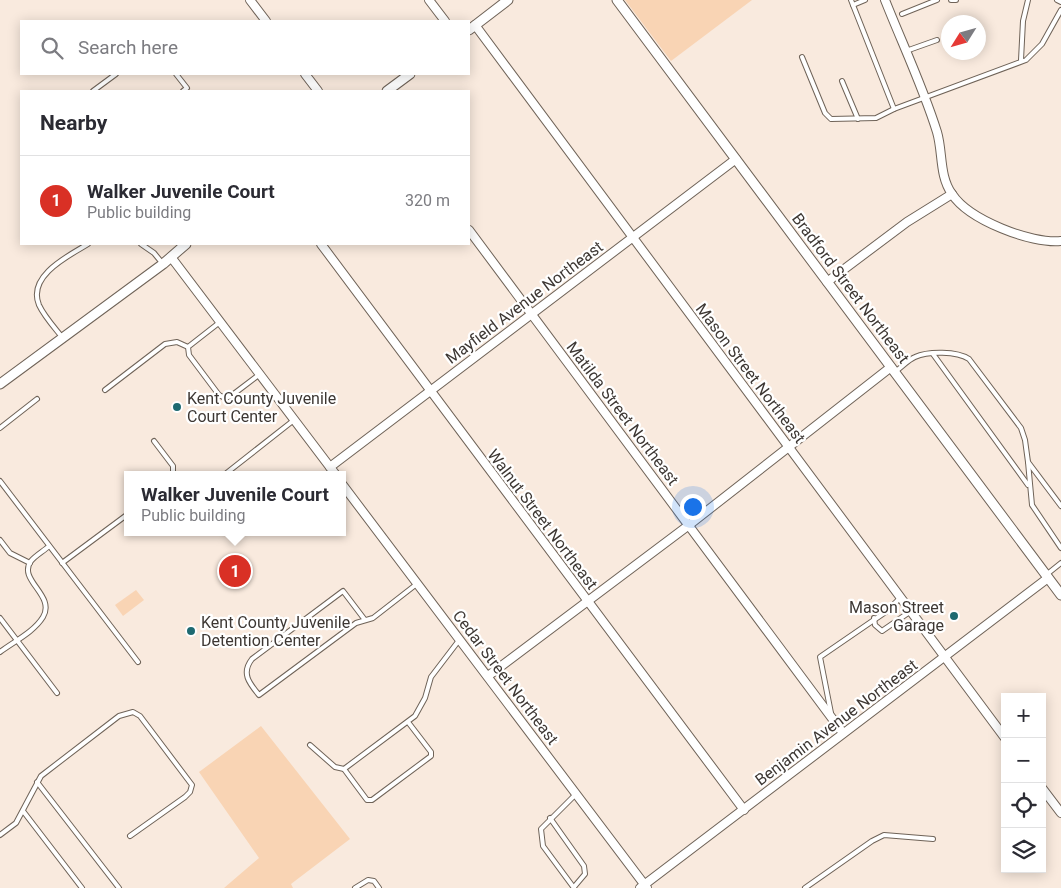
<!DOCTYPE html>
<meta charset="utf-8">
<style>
body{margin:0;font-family:Roboto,sans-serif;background:#f7f7f7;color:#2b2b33}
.controls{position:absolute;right:15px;bottom:15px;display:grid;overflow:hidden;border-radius:0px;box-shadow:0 2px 12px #0003}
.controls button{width:45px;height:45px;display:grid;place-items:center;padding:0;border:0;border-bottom:1px solid #e1e1e2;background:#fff;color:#2b2b33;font:25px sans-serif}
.compass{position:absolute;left:941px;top:15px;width:45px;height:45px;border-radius:50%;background:#fff;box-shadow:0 2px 12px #0003;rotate:233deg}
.you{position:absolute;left:692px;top:506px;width:18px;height:18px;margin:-12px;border:4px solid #fff;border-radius:50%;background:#1a73e8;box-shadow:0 0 0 8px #1a73e833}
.badge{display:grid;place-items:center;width:32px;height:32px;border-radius:50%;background:#d93025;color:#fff;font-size:16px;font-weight:700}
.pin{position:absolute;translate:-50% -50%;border:2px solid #fff;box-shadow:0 1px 5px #0006}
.popup{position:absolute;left:124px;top:471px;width:222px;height:65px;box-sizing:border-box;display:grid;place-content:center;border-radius:0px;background:#fff;filter:drop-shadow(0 1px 4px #0005);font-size:16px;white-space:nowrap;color:#7c7c81}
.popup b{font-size:19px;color:#2b2b33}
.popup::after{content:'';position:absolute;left:50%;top:100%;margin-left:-10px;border:10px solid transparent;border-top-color:#fff}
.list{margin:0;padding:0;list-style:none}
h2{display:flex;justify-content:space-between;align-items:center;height:65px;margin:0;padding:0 20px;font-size:21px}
h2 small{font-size:16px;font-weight:400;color:#7c7c81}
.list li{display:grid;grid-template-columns:32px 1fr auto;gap:15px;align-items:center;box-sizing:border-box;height:90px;padding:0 20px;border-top:1px solid #e1e1e2}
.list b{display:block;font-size:19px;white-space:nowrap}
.list p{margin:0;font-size:16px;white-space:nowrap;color:#7c7c81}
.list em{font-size:16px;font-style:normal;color:#7c7c81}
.icon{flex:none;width:28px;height:28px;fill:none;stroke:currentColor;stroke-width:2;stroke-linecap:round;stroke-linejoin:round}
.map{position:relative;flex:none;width:1061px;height:888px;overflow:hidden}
.search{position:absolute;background:#fff;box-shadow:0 2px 12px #0003;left:20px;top:20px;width:450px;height:55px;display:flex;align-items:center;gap:12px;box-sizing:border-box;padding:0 18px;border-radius:0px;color:#7c7c81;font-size:19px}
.panel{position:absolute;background:#fff;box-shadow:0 2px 12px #0003;left:20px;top:90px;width:450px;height:155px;border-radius:0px}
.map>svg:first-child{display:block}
.green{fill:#f9d4b4}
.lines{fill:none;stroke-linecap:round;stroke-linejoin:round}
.service-casing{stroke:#6f6358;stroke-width:6}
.minor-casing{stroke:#6f6358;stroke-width:10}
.tertiary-casing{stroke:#6f6358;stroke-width:11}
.service{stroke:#fff;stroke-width:4}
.minor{stroke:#fff;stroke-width:8}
.tertiary{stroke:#fff;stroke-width:9}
.poi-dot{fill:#1e6a71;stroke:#fff;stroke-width:2}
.labels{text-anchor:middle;stroke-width:4.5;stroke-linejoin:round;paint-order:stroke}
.street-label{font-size:16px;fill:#3d3733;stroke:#fff}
.poi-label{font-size:16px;fill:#3d3733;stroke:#fff;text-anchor:start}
</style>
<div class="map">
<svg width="1061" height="888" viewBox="0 0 1061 888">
<rect width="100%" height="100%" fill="#f9eade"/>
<g class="green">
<path d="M625 0H752L671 61Z"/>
<path d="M136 590 144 600 123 616 115 605Z"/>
<path d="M261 726 350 839 291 884 293 888H224L259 858 199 772Z"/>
</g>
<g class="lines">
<defs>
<g id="service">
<path d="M851 0 894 109 1026 60 1042 44 1061 10"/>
<path d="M951 0H956"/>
<path d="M1057 0 1061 2"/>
<path d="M853 5 865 0"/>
<path d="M902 14 937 0"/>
<path d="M906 51 937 40"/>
<path d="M802 57 825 113 831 119 876 118 894 109"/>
<path d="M1021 60 1023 21 1028 0"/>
<path d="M176 74 187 88 183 91"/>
<path d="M842 81 858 119"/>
<path d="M93 91 116 74"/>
<path d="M141 244 154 253 163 264"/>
<path d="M220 322 188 347 189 355 219 395 225 398 231 396 260 374"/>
<path d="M62 337C54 327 44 316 39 305 27 276 68 256 88 244"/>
<path d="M933 354 1028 485"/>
<path d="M896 371C902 367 908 360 915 357 928 351 957 351 969 359L1021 428 1025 440 1028 462 1061 506"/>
<path d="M105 390 165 344 177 342 188 347"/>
<path d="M0 428 37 399"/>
<path d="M154 441 173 466V475"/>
<path d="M1028 462 1032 505 1061 548"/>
<path d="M224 475 294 420"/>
<path d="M0 481 138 662"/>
<path d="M0 540 10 553 30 563"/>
<path d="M62 563 128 514"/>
<path d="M1046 575 1061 563"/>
<path d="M0 618 57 693"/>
<path d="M874 618 875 625 882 631 911 611"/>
<path d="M365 620 343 591 252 659C241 673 249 683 259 695L356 623 373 618 418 583"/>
<path d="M0 652C13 642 34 632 43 617 56 595 17 580 31 561 36 555 44 551 49 546"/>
<path d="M831 713 820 657 887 611 901 597"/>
<path d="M408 722 431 752V756L372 800H367L344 769 415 716 425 698 431 677 460 639"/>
<path d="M310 745 335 767 344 769"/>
<path d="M37 782 119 888"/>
<path d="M23 811 82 888"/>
<path d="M550 818 584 866 585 874 574 887"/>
<path d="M0 835 16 823 41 776 119 716 133 712 140 716 192 785 190 792 185 797 130 836"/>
<path d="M355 888 368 880 374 881 379 888"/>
<path d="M574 888 543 846 541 829 576 794"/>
<path d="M805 888 872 841 884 835 933 839"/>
</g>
<g id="minor">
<path d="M250 0 266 21"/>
<path d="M429 0 445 21"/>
<path d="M885 0C902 43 923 87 937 132 943 152 939 176 952 194 969 220 1031 244 1061 241"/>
<path d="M475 25 1005 738"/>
<path d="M305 74 318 91"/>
<path d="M469 230 843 733"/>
<path d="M321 244 744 810"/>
<path d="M171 257 336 475"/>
<path d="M827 282 907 222 952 194"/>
<path d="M330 467 736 159"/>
<path d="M342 484 647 888"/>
<path d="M488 676 689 525 891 367"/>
<path d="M1042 788 1061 813"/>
<path d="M640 888 1048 578"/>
</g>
<g id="tertiary">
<path d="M617 0 1061 595"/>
<path d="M469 30 508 0"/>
<path d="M387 91 410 74"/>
<path d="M0 384 163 264 186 244"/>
</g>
</defs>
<use href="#service" class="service-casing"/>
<use href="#minor" class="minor-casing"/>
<use href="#tertiary" class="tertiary-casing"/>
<use href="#service" class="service"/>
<use href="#minor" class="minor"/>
<use href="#tertiary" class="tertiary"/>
</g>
<g class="poi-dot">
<circle cx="177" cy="407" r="5"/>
<circle cx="954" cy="616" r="5"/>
<circle cx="191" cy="631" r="5"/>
</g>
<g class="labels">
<g class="street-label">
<text transform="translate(851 288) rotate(53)" y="6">Bradford Street Northeast</text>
<text transform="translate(524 302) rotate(-37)" y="6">Mayfield Avenue Northeast</text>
<text transform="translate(751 373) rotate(53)" y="6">Mason Street Northeast</text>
<text transform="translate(623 413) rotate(53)" y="6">Matilda Street Northeast</text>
<text transform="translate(543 519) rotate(53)" y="6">Walnut Street Northeast</text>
<text transform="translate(506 677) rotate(53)" y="6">Cedar Street Northeast</text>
<text transform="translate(836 722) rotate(-37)" y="6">Benjamin Avenue Northeast</text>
</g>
<g class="poi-label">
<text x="187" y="404">Kent County Juvenile<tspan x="187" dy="18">Court Center</tspan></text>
<text x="944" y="613" text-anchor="end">Mason Street<tspan x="944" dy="18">Garage</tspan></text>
<text x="201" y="628">Kent County Juvenile<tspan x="201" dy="18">Detention Center</tspan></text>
</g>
</g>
</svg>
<div class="controls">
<button>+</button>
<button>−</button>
<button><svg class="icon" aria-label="locate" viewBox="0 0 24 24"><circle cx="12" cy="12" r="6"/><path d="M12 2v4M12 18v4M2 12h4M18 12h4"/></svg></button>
<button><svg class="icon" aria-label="layers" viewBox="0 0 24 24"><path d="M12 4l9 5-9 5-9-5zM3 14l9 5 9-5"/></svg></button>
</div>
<svg class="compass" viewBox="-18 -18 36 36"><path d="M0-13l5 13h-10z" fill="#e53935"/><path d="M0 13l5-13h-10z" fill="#7c7c81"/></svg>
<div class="you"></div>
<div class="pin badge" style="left:235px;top:571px">1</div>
<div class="popup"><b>Walker Juvenile Court</b>Public building</div>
<div class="search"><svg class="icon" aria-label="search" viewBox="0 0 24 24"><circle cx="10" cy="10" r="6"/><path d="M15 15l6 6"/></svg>Search here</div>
<section class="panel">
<h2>Nearby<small></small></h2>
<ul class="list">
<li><span class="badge">1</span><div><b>Walker Juvenile Court</b><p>Public building</p></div><em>320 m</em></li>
</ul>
</section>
</div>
